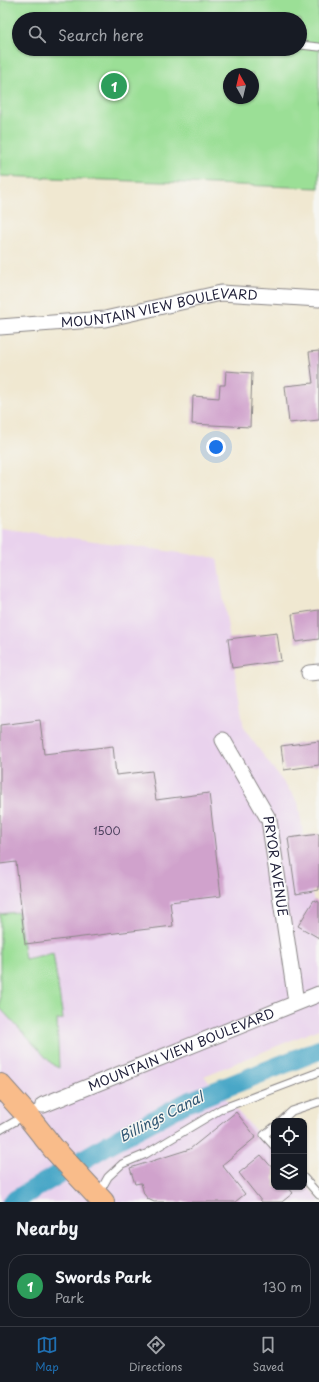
<!DOCTYPE html>
<style>
body{margin:0;font-family:"Playpen Sans",sans-serif;background:#242831;color:#f1f3f6}
.controls{position:absolute;right:12px;bottom:12px;display:grid;overflow:hidden;border-radius:8px;box-shadow:0 1px 3px #0004}
.controls button{width:36px;height:36px;display:grid;place-items:center;padding:0;border:0;border-bottom:1px solid #363941;background:#171b24;color:#f1f3f6;font:20px sans-serif}
.compass{position:absolute;left:223px;top:68px;width:36px;height:36px;border-radius:50%;background:#171b24;box-shadow:0 1px 3px #0004;rotate:352deg}
.you{position:absolute;left:216px;top:447px;width:14px;height:14px;margin:-10px;border:3px solid #fff;border-radius:50%;background:#1a73e8;box-shadow:0 0 0 6px #1a73e833}
.badge{display:grid;place-items:center;width:26px;height:26px;border-radius:50%;background:#1f6fb2;color:#fff;font-size:13px;font-weight:700}
.pin{position:absolute;translate:-50% -50%;border:2px solid #fff;box-shadow:0 1px 4px #0006}
.list{margin:0;padding:0;list-style:none}
h2{display:flex;justify-content:space-between;align-items:center;height:52px;margin:0;padding:0 16px;font-size:17px}
h2 small{font-size:13px;font-weight:400;color:#9ea1a6}
.list li{display:grid;grid-template-columns:26px 1fr auto;gap:12px;align-items:center;box-sizing:border-box;height:64px;margin:0 8px 8px;padding:0 8px;border:1px solid #363941;border-radius:16px}
.list b{display:block;font-size:15px;white-space:nowrap}
.list p{margin:0;font-size:13px;white-space:nowrap;color:#9ea1a6}
.list em{font-size:13px;font-style:normal;color:#9ea1a6}
.icon{flex:none;width:22px;height:22px;fill:none;stroke:currentColor;stroke-width:2;stroke-linecap:round;stroke-linejoin:round}
.map{position:relative;flex:none;width:319px;height:1202px;overflow:hidden}
.search{position:absolute;background:#171b24;box-shadow:0 1px 3px #0004;left:12px;right:12px;top:12px;height:44px;display:flex;align-items:center;gap:10px;box-sizing:border-box;padding:0 14px;border-radius:22px;color:#9ea1a6;font-size:15px}
.sheet{height:124px;background:#171b24}
nav{display:flex;justify-content:space-around;align-items:center;box-sizing:border-box;height:56px;border-top:1px solid #363941;background:#171b24;font-size:11px;color:#9ea1a6}
nav a{display:grid;justify-items:center;gap:2px}
nav .on{color:#1f6fb2}
.map>svg:first-child{display:block}
.built{fill:#e9d2ed}
.green{fill:#9bdf96;stroke:#5e8068;fill-rule:evenodd}
.lines{fill:none;stroke-linecap:round;stroke-linejoin:round}
.canal{stroke:#48a7c7;stroke-width:20}
.building{fill:#d0a2cc}
.service-casing{stroke:#898586;stroke-width:9}
.minor-casing{stroke:#898586;stroke-width:17}
.primary-casing{stroke:#898586;stroke-width:24}
.service{stroke:#fff;stroke-width:7}
.minor{stroke:#fff;stroke-width:15}
.primary{stroke:#f9bc8a;stroke-width:22}
.labels{text-anchor:middle;stroke-width:3;stroke-linejoin:round;paint-order:stroke}
.number-label{font-size:11px;fill:#4e425f}
.street-label{font-size:13px;fill:#22223b;stroke:#f6f6f2}
.water-label{font-size:14px;font-style:italic;fill:#315773;stroke:#f6f6f2}
</style>
<div class="map">
<svg width="319" height="1202" viewBox="0 0 319 1202">
<rect width="100%" height="100%" fill="#f6f6f2"/>
<filter id="ink" filterUnits="userSpaceOnUse"><feTurbulence type="fractalNoise" baseFrequency=".025" numOctaves="2"/><feDisplacementMap in="SourceGraphic" scale="8" xChannelSelector="R" yChannelSelector="G"/><feConvolveMatrix kernelMatrix="1 2 1 2 8 2 1 2 1" color-interpolation-filters="sRGB"/></filter>
<filter id="wash" filterUnits="userSpaceOnUse"><feTurbulence type="fractalNoise" baseFrequency=".012" numOctaves="4" result="noise"/><feDisplacementMap in="SourceGraphic" scale="16" xChannelSelector="R" yChannelSelector="G"/><feGaussianBlur stdDeviation="0.9" result="paint"/><feColorMatrix in="noise" values="0 0 0 0 0 0 0 0 0 0 0 0 0 0 0 0 0 1.4 0 .05"/><feComposite in="paint" operator="in"/></filter>
<g filter="url(#wash)">
<rect width="100%" height="100%" fill="#f0e8d1"/>
<path class="built" d="M0 528 217 558 244 729 298 802 319 935V1029L204 1076 274 1150V1187H304V1183L319 1199V1202H0Z"/>
<g class="green">
<path d="M0 0H319V188L0 176ZM19 19H300V49H19ZM229 74H253V98H229Z"/>
<path d="M18 912 25 959 53 953 63 1019 57 1020 59 1068 53 1065 0 1008V914Z"/>
</g>
<g class="lines">
<path class="canal" d="M12 1202 109 1144 186 1103 319 1050"/>
</g>
<g id="blocks">
<g class="building">
<path d="M319 351V420L289 423 285 386 313 383 309 352Z"/>
<path d="M226 371 252 373 250 427 192 424 193 396 219 398 220 385H225Z"/>
<path d="M319 610V639L296 642 292 614Z"/>
<path d="M277 633 281 661 232 668 228 639Z"/>
<path d="M40 720 44 754 113 746 116 775 152 771 156 800 209 793 221 896 170 902 173 926 25 944 16 862 0 864V725Z"/>
<path d="M319 741V765L284 770 281 746Z"/>
<path d="M319 834V890L296 894 288 838Z"/>
<path d="M314 900 319 902V938L298 926Z"/>
<path d="M236 1112 256 1137 222 1165 245 1194 235 1202H154L148 1199 144 1194 141 1183 135 1184 130 1168 190 1149Z"/>
<path d="M261 1155 274 1170V1187H288L293 1193 282 1202H262L239 1173Z"/>
</g>
</g>
</g>
<g filter="url(#ink)">
<use href="#blocks" fill-opacity="0" stroke="#898586" stroke-width="1"/>
<g class="lines">
<defs>
<g id="service">
<path d="M300 45 319 47"/>
<path d="M281 1121 292 1111 319 1102"/>
<path d="M274 1127 264 1135 274 1146"/>
<path d="M0 1130 43 1105"/>
<path d="M304 1178 319 1195"/>
<path d="M99 1193 108 1177 122 1164 146 1154 221 1109 319 1072"/>
</g>
<g id="minor">
<path id="s1" d="M0 327 105 319 221 293 319 299"/>
<path d="M309 673 319 672"/>
<path id="s2" d="M223 740 269 820 296 1002"/>
<path id="s3" d="M43 1105 319 994"/>
</g>
<path id="primary" d="M0 1085 26 1114 53 1148 103 1202"/>
</defs>
<use href="#service" class="service-casing"/>
<use href="#minor" class="minor-casing"/>
<use href="#primary" class="primary-casing"/>
<use href="#service" class="service"/>
<use href="#minor" class="minor"/>
<use href="#primary" class="primary"/>
</g>
</g>
<g class="labels">
<g class="number-label">
<text x="107" y="835">1500</text>
</g>
<g class="street-label">
<text dy="5" stroke="none"><textPath href="#s1" startOffset="161">MOUNTAIN VIEW BOULEVARD</textPath></text>
<text dy="5" stroke="none"><textPath href="#s2" startOffset="139">PRYOR AVENUE</textPath></text>
<text dy="5" stroke="none"><textPath href="#s3" startOffset="149">MOUNTAIN VIEW BOULEVARD</textPath></text>
</g>
<g class="water-label">
<text transform="translate(161 1117) rotate(-27)" y="5">Billings Canal</text>
</g>
</g>
</svg>
<div class="controls">
<button><svg class="icon" aria-label="locate" viewBox="0 0 24 24"><circle cx="12" cy="12" r="6"/><path d="M12 2v4M12 18v4M2 12h4M18 12h4"/></svg></button>
<button><svg class="icon" aria-label="layers" viewBox="0 0 24 24"><path d="M12 4l9 5-9 5-9-5zM3 14l9 5 9-5"/></svg></button>
</div>
<svg class="compass" viewBox="-18 -18 36 36"><path d="M0-13l5 13h-10z" fill="#e53935"/><path d="M0 13l5-13h-10z" fill="#9ea1a6"/></svg>
<div class="you"></div>
<div class="pin badge" style="left:114px;top:86px;background:#2e9e5b">1</div>
<div class="search"><svg class="icon" aria-label="search" viewBox="0 0 24 24"><circle cx="10" cy="10" r="6"/><path d="M15 15l6 6"/></svg>Search here</div>
</div>
<section class="sheet">
<h2>Nearby<small></small></h2>
<ul class="list">
<li><span class="badge" style="background:#2e9e5b">1</span><div><b>Swords Park</b><p>Park</p></div><em>130 m</em></li>
</ul>
</section>
<nav>
<a class="on"><svg class="icon" aria-label="map" viewBox="0 0 24 24"><path d="M3 6l6-2 6 2 6-2v14l-6 2-6-2-6 2zM9 4v14M15 6v14"/></svg>Map</a>
<a><svg class="icon" aria-label="directions" viewBox="0 0 24 24"><path d="M12 3l9 9-9 9-9-9zM9 14v-3h6M13 9l2 2-2 2"/></svg>Directions</a>
<a><svg class="icon" aria-label="saved" viewBox="0 0 24 24"><path d="M7 4h10v16l-5-4-5 4z"/></svg>Saved</a>
</nav>
